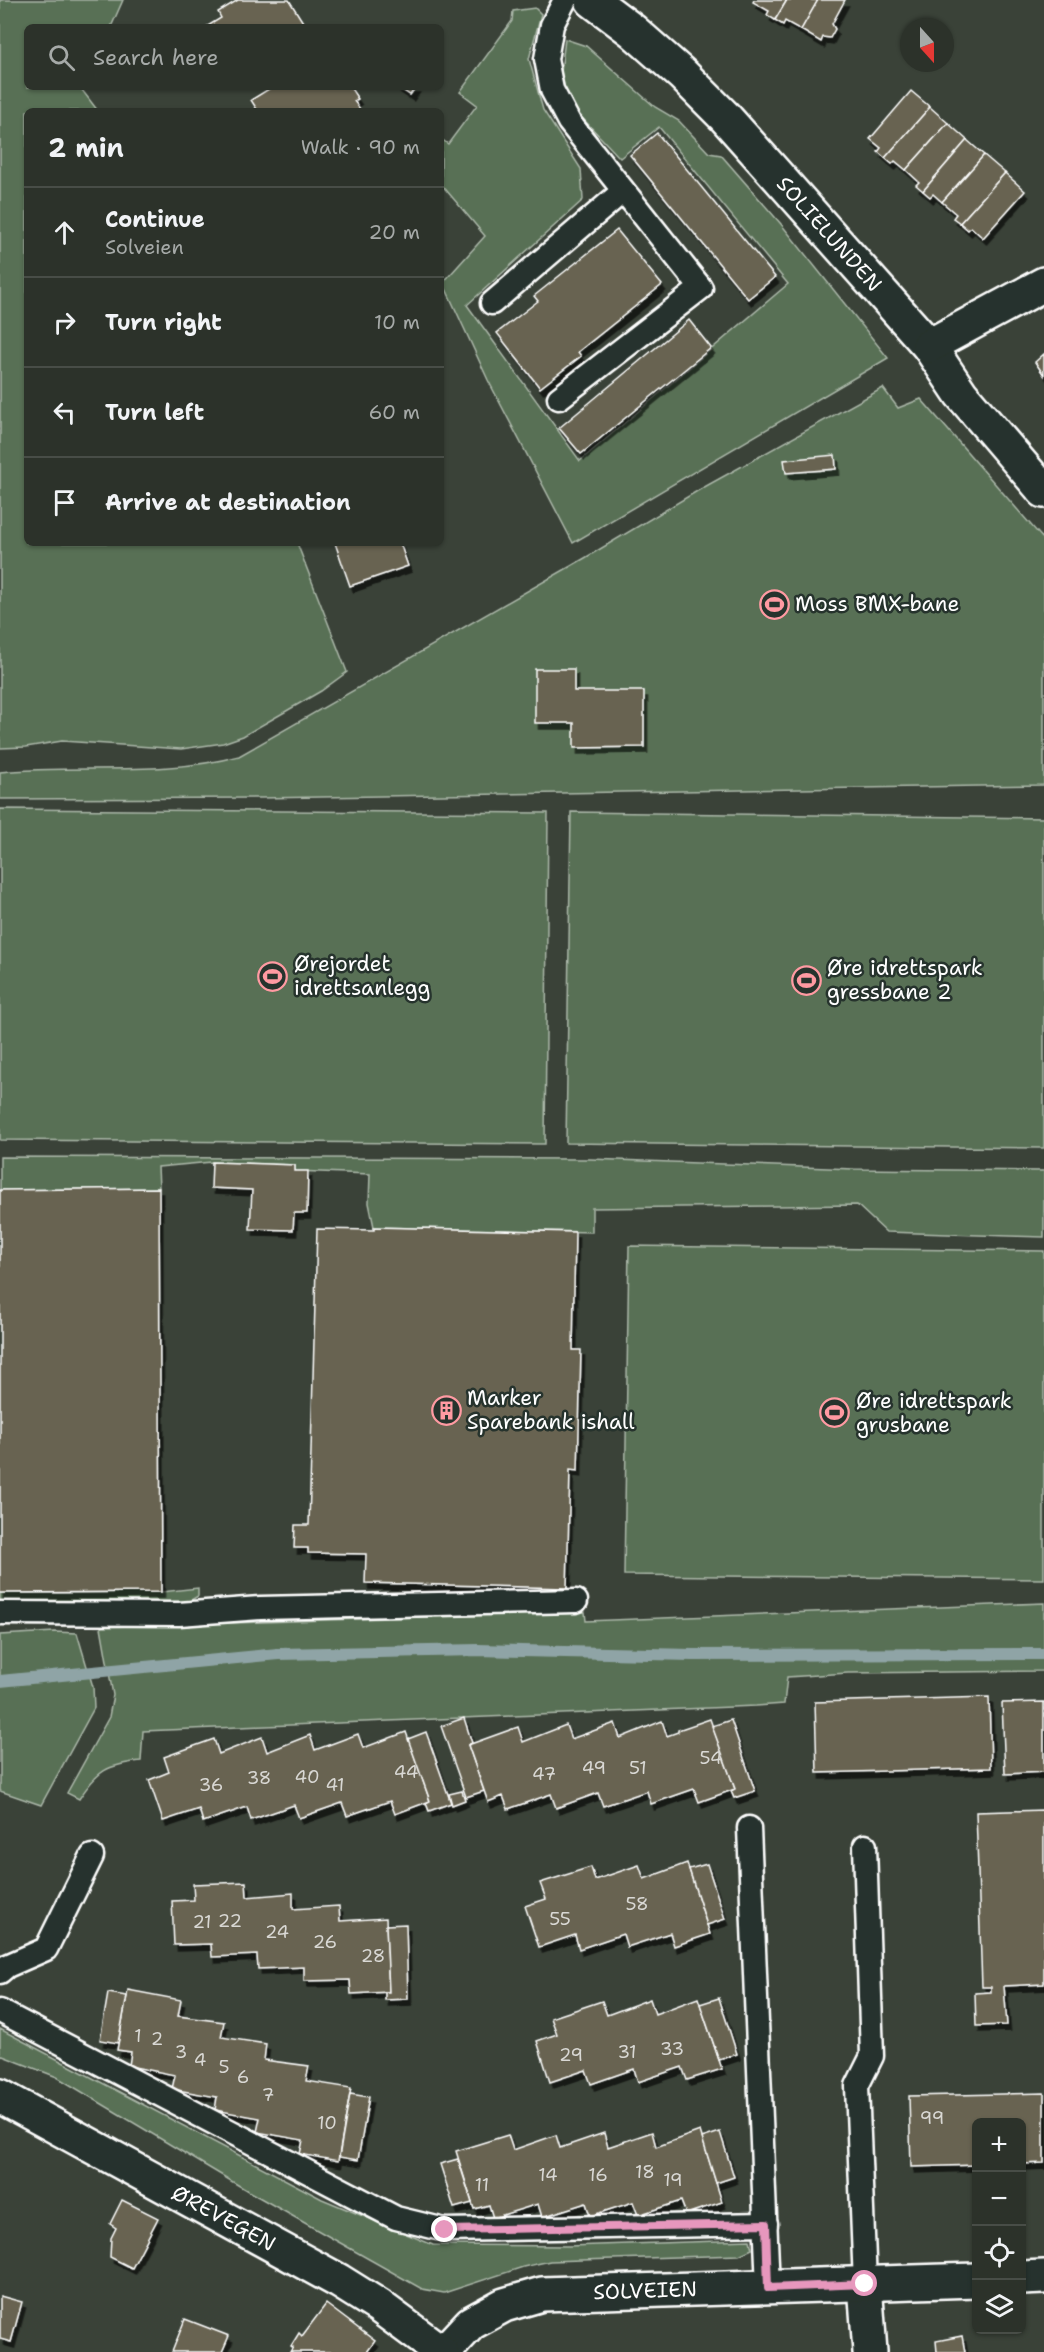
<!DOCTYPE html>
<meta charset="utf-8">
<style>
body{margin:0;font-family:"Shantell Sans",sans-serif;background:#343a32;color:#f1f3f6}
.controls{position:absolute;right:18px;bottom:18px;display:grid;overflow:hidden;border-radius:9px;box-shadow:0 2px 4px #0004}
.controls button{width:54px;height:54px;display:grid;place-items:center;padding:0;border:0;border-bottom:2px solid #484d47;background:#2c322a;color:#f1f3f6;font:30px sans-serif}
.compass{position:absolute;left:900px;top:18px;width:54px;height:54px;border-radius:50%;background:#2c322a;box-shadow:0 2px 4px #0004;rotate:159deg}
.stop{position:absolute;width:18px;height:18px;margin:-14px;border:4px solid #e797bd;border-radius:50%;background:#fff}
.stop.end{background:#e797bd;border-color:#fff;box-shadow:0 2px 6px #0008}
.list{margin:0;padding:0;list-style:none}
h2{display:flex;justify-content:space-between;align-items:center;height:78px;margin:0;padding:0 24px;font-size:26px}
h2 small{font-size:20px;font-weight:400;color:#a6aaa8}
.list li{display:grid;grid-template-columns:39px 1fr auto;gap:18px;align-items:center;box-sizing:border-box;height:90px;padding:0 24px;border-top:2px solid #484d47}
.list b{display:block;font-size:22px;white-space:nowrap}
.list p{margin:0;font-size:20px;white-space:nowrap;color:#a6aaa8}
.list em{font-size:20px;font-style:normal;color:#a6aaa8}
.icon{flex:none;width:33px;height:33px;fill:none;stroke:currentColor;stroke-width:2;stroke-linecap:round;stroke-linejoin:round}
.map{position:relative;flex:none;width:1044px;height:2352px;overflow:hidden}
.search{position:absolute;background:#2c322a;box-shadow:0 2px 4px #0004;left:24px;top:24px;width:420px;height:66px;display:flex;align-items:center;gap:15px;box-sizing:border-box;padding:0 21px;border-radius:9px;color:#a6aaa8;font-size:22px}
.panel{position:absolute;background:#2c322a;box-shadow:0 2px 4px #0004;left:24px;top:108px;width:420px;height:438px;border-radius:9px}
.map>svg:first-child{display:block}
.green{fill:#587055;stroke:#acb8aa;stroke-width:1.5}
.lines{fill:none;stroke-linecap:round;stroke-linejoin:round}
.stream{stroke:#8fa4a6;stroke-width:12}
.building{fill:#686451;stroke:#fff;stroke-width:1.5;filter:url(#shadow)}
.service-casing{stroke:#fff;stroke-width:27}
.minor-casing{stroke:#fff;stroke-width:38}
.tertiary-casing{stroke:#fff;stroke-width:38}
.service{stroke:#26332d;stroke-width:22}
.minor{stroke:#26332d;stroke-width:33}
.tertiary{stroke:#26332d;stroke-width:33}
.route{stroke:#e797bd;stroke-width:8}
.labels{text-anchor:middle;stroke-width:5;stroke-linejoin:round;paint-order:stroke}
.number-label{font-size:18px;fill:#d9d8d4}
.street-label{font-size:21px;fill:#fff;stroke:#26332d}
.poi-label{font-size:21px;fill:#fff;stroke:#26332d;text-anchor:start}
</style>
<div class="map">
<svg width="1044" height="2352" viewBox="0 0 1044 2352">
<defs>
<filter id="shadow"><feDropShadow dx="3.5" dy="6" stdDeviation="0" flood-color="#0009"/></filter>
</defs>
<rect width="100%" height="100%" fill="#3a4238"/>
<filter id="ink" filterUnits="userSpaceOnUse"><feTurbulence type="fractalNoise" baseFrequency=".0167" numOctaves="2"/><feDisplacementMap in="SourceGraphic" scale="12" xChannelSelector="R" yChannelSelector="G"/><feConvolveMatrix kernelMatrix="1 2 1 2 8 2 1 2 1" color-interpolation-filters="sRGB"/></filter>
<g filter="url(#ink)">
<g class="green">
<path d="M0 0H123L111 27H27V87H84L82 90 98 111H27V543H297L347 672 321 691 283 713 243 736 223 743 181 749 62 741 26 747 0 748Z"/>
<path d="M535 8 541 14 529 59 543 110 581 169 583 200 467 305 580 461 788 284 659 127 620 158 568 103 561 72 565 39 586 46 655 107 679 121 709 153 721 155 781 224 888 358 573 543 488 380 446 289 441 285 485 236 441 184V139L448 144 477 105 460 92 512 21 513 11Z"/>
<path d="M883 388 898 408 921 399 1044 540V785L260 798 0 799V772C79 764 162 777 239 756L585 558 699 490Z"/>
<path d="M0 809 548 813 545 1144 0 1140Z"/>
<path d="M571 812 1044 818V1148L566 1143Z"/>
<path d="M0 1157 590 1159 854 1169 1044 1171V1237L886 1232 857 1205 592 1208V1232L374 1227 369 1203 370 1174 295 1171V1165L212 1162 158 1167 159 1188 0 1190Z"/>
<path d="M629 1246 1044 1251V1579L624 1575Z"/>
<path d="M198 1588V1596L181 1606 0 1605V1593L161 1592Z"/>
<path d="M1044 1603V1671L848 1673 787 1677 784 1704 756 1706 143 1731 141 1761C107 1765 98 1770 79 1799L67 1793 109 1717 113 1695 101 1627 585 1612 586 1621Z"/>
<path d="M55 1632 77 1633 93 1687 94 1708 41 1805 0 1791V1635Z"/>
<path d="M0 2029 322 2199 433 2245 569 2246 750 2240 752 2249 739 2255 550 2261 523 2267 444 2293 422 2289 248 2191 57 2077 0 2055Z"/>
</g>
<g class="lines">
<path class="stream" d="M0 1681 278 1654 478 1650 692 1655 1044 1654"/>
</g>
<g class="building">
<path d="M238 0H289L306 27H206L221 18 218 12Z"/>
<path d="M754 0H787L775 20 767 15 769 11 753 2Z"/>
<path d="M787 0H818L801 30 785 21 783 25 775 20Z"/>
<path d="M818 0H845L832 24 835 29 830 38 823 37 821 42 801 30Z"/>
<path d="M272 87H350L358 99 354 101 360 109 357 111H258L251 100Z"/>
<path d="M398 87H416L410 95Z"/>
<path d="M911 91 930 107 885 158 878 152 881 148 870 139Z"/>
<path d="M930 107 948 123 906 170 895 161 892 164 885 158Z"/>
<path d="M948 123 967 140 923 191 916 185 919 182 906 170Z"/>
<path d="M657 133 775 277 748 299 630 155Z"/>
<path d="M967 140 984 155 942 202 933 194 930 197 923 191Z"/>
<path d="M984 155 1005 173 960 223 953 218 956 214 942 202Z"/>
<path d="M1005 173 1025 191 983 238 971 227 968 230 960 223Z"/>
<path d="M617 230 662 285 578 352 581 356 540 388 497 333 538 301 534 296Z"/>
<path d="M689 320 711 348 581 454 559 428Z"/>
<path d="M1044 354V375L1035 362Z"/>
<path d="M835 455 836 469 786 473 784 460Z"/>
<path d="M335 543H400L408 566 350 586Z"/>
<path d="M535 669H574V691H644V747L574 748V723H535Z"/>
<path d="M212 1162 295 1165V1171H308L307 1213H294L293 1230 250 1229 252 1190 211 1188Z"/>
<path d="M159 1188 161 1592 0 1593V1190Z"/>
<path d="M374 1227 575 1232 573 1350H581L578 1471 570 1470 567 1588 365 1583 366 1554 308 1553V1548H294L295 1525H309L317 1229 374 1230Z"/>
<path d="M989 1697 991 1768 817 1773 815 1702Z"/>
<path d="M1044 1702V1772L1005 1774 1002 1703Z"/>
<path d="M464 1718 472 1743 468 1745 484 1791 466 1797 441 1726Z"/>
<path d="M710 1719 735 1789 699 1802 694 1789 651 1804 647 1791 603 1806 598 1793 556 1808 551 1794 508 1809 503 1796 488 1802 468 1745 518 1727 523 1742 566 1725 571 1739 615 1723 620 1738 662 1721 667 1736 678 1732V1730Z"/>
<path d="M731 1720 755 1791 734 1798 731 1791 735 1789 712 1726Z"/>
<path d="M406 1732 430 1801 395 1814 390 1801 347 1816 342 1803 299 1818 294 1805 251 1820 247 1807 203 1822 199 1809 163 1821 149 1780 169 1772 164 1757 214 1739 219 1754 262 1737 267 1752 310 1735 315 1750 358 1734 363 1748Z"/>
<path d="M426 1732 451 1803 429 1811 426 1803 430 1801 408 1739Z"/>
<path d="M462 1791 465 1800 452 1805 449 1794Z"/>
<path d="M1044 1810V1984L1004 1986 1007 2025 976 2026 975 1993 991 1992V1987H982L976 1812Z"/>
<path d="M687 1863 710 1934 674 1946 670 1933 627 1947 623 1934 579 1949 575 1935 539 1947 525 1906 546 1899 540 1883 591 1867 595 1880 639 1865 644 1879Z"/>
<path d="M707 1864 725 1919 707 1925 689 1869Z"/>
<path d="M246 1882 247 1897 293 1893V1909L339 1906 340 1921 386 1918 389 1992 351 1994 350 1980 304 1981V1967L258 1969 257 1955 212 1957 211 1944 174 1945 172 1901 194 1900 193 1884Z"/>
<path d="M406 1924 408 1999 385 2000V1992H389L386 1925Z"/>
<path d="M128 1990 181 2000 178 2016 224 2022 221 2037 266 2044 264 2060 309 2066 306 2081 351 2088 338 2161 300 2154 303 2140 257 2132 260 2118 215 2110 217 2097 172 2089 175 2075 129 2066 131 2052 117 2050Z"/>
<path d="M108 1993 127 1996 118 2043 100 2040Z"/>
<path d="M698 1998 722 2069 687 2080 682 2067 638 2082 634 2069 591 2084 586 2070 550 2082 537 2041 557 2034 551 2018 602 2001 607 2015 650 1999 655 2014Z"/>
<path d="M719 1998 737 2054 719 2060 700 2004Z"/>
<path d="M1044 2093V2163L1022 2164V2122H976V2165L911 2167 909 2096Z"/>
<path d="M350 2094 369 2097 358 2160 339 2157Z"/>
<path d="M700 2131 722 2202 686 2214 681 2201 638 2215 633 2202 590 2216 586 2203 542 2217 538 2204 493 2218 489 2205 474 2209 456 2151 508 2135 513 2150 556 2135 560 2148 604 2133 608 2147 652 2132 656 2147Z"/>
<path d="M720 2132 734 2177 716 2183 702 2138Z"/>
<path d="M458 2159 472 2203 454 2208 440 2164Z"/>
<path d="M122 2200 158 2218 132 2268 110 2257 111 2238 116 2228 110 2224Z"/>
<path d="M0 2296 22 2302 11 2342 0 2339Z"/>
<path d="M326 2304 375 2341 367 2352H290L293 2347 291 2346 299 2333 302 2336Z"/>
<path d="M185 2319 229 2336 222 2352H172Z"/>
<path d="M962 2336 965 2352H937L936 2341Z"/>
</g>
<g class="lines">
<defs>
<g id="service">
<path d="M492 303 623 191"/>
<path d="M559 398 701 288 569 122 552 90 546 59 552 25 565 0"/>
<path d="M0 1613 179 1614 260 1608 576 1601"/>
<path d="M749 1828 768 2288"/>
<path d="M865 1846 872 2056 857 2086 865 2284"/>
<path d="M0 1972 7 1966 46 1949 92 1856"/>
<path d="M0 2011 396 2218 445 2230 766 2224"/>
</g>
<g id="minor">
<path id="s1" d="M592 0 633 31 683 75 725 117 929 346 961 394 1044 491"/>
<path d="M929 346 1044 284"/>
<path d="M1022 2278 1044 2277"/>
<path d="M865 2284 870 2352"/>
<path id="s2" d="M444 2352 471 2323 504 2305 542 2294 976 2280"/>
</g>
<g id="tertiary">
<path id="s3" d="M0 2096 339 2281 379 2306 441 2352"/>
</g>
</defs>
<use href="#service" class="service-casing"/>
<use href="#minor" class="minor-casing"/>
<use href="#tertiary" class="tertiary-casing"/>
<use href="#service" class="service"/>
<use href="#minor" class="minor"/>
<use href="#tertiary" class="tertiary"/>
</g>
</g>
<g class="lines" filter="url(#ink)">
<path class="route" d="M445 2230 766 2224 768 2288 865 2284"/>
</g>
<defs>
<symbol id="stadium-ring" viewBox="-11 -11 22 22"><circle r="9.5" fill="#26332d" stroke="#ff9aa2" stroke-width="1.5"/><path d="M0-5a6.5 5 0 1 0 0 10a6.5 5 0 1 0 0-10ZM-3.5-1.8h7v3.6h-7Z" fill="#ff9aa2"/></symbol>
<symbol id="building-ring" viewBox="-11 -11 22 22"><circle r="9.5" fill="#26332d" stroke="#ff9aa2" stroke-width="1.5"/><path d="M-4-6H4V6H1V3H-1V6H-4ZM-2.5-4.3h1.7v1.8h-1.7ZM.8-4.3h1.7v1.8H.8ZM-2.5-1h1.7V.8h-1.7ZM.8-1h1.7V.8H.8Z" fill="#ff9aa2"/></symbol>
</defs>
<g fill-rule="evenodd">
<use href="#stadium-ring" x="758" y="588" width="33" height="33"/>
<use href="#stadium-ring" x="256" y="960" width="33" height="33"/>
<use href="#stadium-ring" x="790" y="964" width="33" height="33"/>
<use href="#building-ring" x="430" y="1394" width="33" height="33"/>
<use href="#stadium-ring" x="818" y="1396" width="33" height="33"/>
</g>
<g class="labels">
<g class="number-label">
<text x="711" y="1764">54</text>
<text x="594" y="1774">49</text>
<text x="638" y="1774">51</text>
<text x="406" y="1778">44</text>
<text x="544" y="1780">47</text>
<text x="307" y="1783">40</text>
<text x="259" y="1784">38</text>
<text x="211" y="1791">36</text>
<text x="335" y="1791">41</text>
<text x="637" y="1910">58</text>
<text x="560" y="1925">55</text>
<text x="230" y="1927">22</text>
<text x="202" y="1928">21</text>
<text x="277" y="1938">24</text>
<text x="325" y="1948">26</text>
<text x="373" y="1962">28</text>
<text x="138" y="2042">1</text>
<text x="157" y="2045">2</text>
<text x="672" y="2055">33</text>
<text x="181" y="2058">3</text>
<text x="627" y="2058">31</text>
<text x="571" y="2061">29</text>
<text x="200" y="2066">4</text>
<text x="224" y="2073">5</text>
<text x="243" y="2083">6</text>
<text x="268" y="2101">7</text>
<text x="932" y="2124">99</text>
<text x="327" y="2129">10</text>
<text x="645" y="2178">18</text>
<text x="548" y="2181">14</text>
<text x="598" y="2181">16</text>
<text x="673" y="2186">19</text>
<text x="482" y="2191">11</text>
</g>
<g class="street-label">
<text dy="7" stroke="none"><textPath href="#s1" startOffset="334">SOLIELUNDEN</textPath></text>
<text dy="7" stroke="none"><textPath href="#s3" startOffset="255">ØREVEGEN</textPath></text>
<text dy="7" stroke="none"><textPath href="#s2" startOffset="220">SOLVEIEN</textPath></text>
</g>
<g class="poi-label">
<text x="795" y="611">Moss BMX-bane</text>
<text x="294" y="971">Ørejordet<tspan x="294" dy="24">idrettsanlegg</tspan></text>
<text x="827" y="975">Øre idrettspark<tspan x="827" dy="24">gressbane 2</tspan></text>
<text x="467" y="1405">Marker<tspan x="467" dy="24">Sparebank ishall</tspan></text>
<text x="856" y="1408">Øre idrettspark<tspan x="856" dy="24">grusbane</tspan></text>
</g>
</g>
</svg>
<div class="controls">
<button>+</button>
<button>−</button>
<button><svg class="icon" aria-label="locate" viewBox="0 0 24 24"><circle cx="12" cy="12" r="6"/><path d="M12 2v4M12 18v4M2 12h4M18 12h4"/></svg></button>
<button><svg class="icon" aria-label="layers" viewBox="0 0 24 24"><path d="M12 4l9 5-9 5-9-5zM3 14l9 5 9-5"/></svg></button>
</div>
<svg class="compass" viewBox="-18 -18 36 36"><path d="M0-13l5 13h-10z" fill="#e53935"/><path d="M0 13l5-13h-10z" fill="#a6aaa8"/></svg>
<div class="stop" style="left:865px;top:2284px"></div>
<div class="stop end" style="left:445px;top:2230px"></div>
<div class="search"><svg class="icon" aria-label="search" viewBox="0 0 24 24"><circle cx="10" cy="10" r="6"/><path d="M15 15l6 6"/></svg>Search here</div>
<section class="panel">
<h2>2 min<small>Walk · 90 m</small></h2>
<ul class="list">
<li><svg class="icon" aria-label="ahead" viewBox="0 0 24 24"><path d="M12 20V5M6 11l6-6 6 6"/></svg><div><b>Continue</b><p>Solveien</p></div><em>20 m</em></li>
<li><svg class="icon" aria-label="right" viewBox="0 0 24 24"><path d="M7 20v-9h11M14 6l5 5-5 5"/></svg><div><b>Turn right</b></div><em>10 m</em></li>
<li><svg class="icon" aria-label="left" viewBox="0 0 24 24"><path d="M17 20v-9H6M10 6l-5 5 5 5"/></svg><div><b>Turn left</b></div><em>60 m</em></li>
<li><svg class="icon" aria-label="arrive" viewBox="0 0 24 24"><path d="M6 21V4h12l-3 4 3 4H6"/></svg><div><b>Arrive at destination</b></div></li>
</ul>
</section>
</div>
